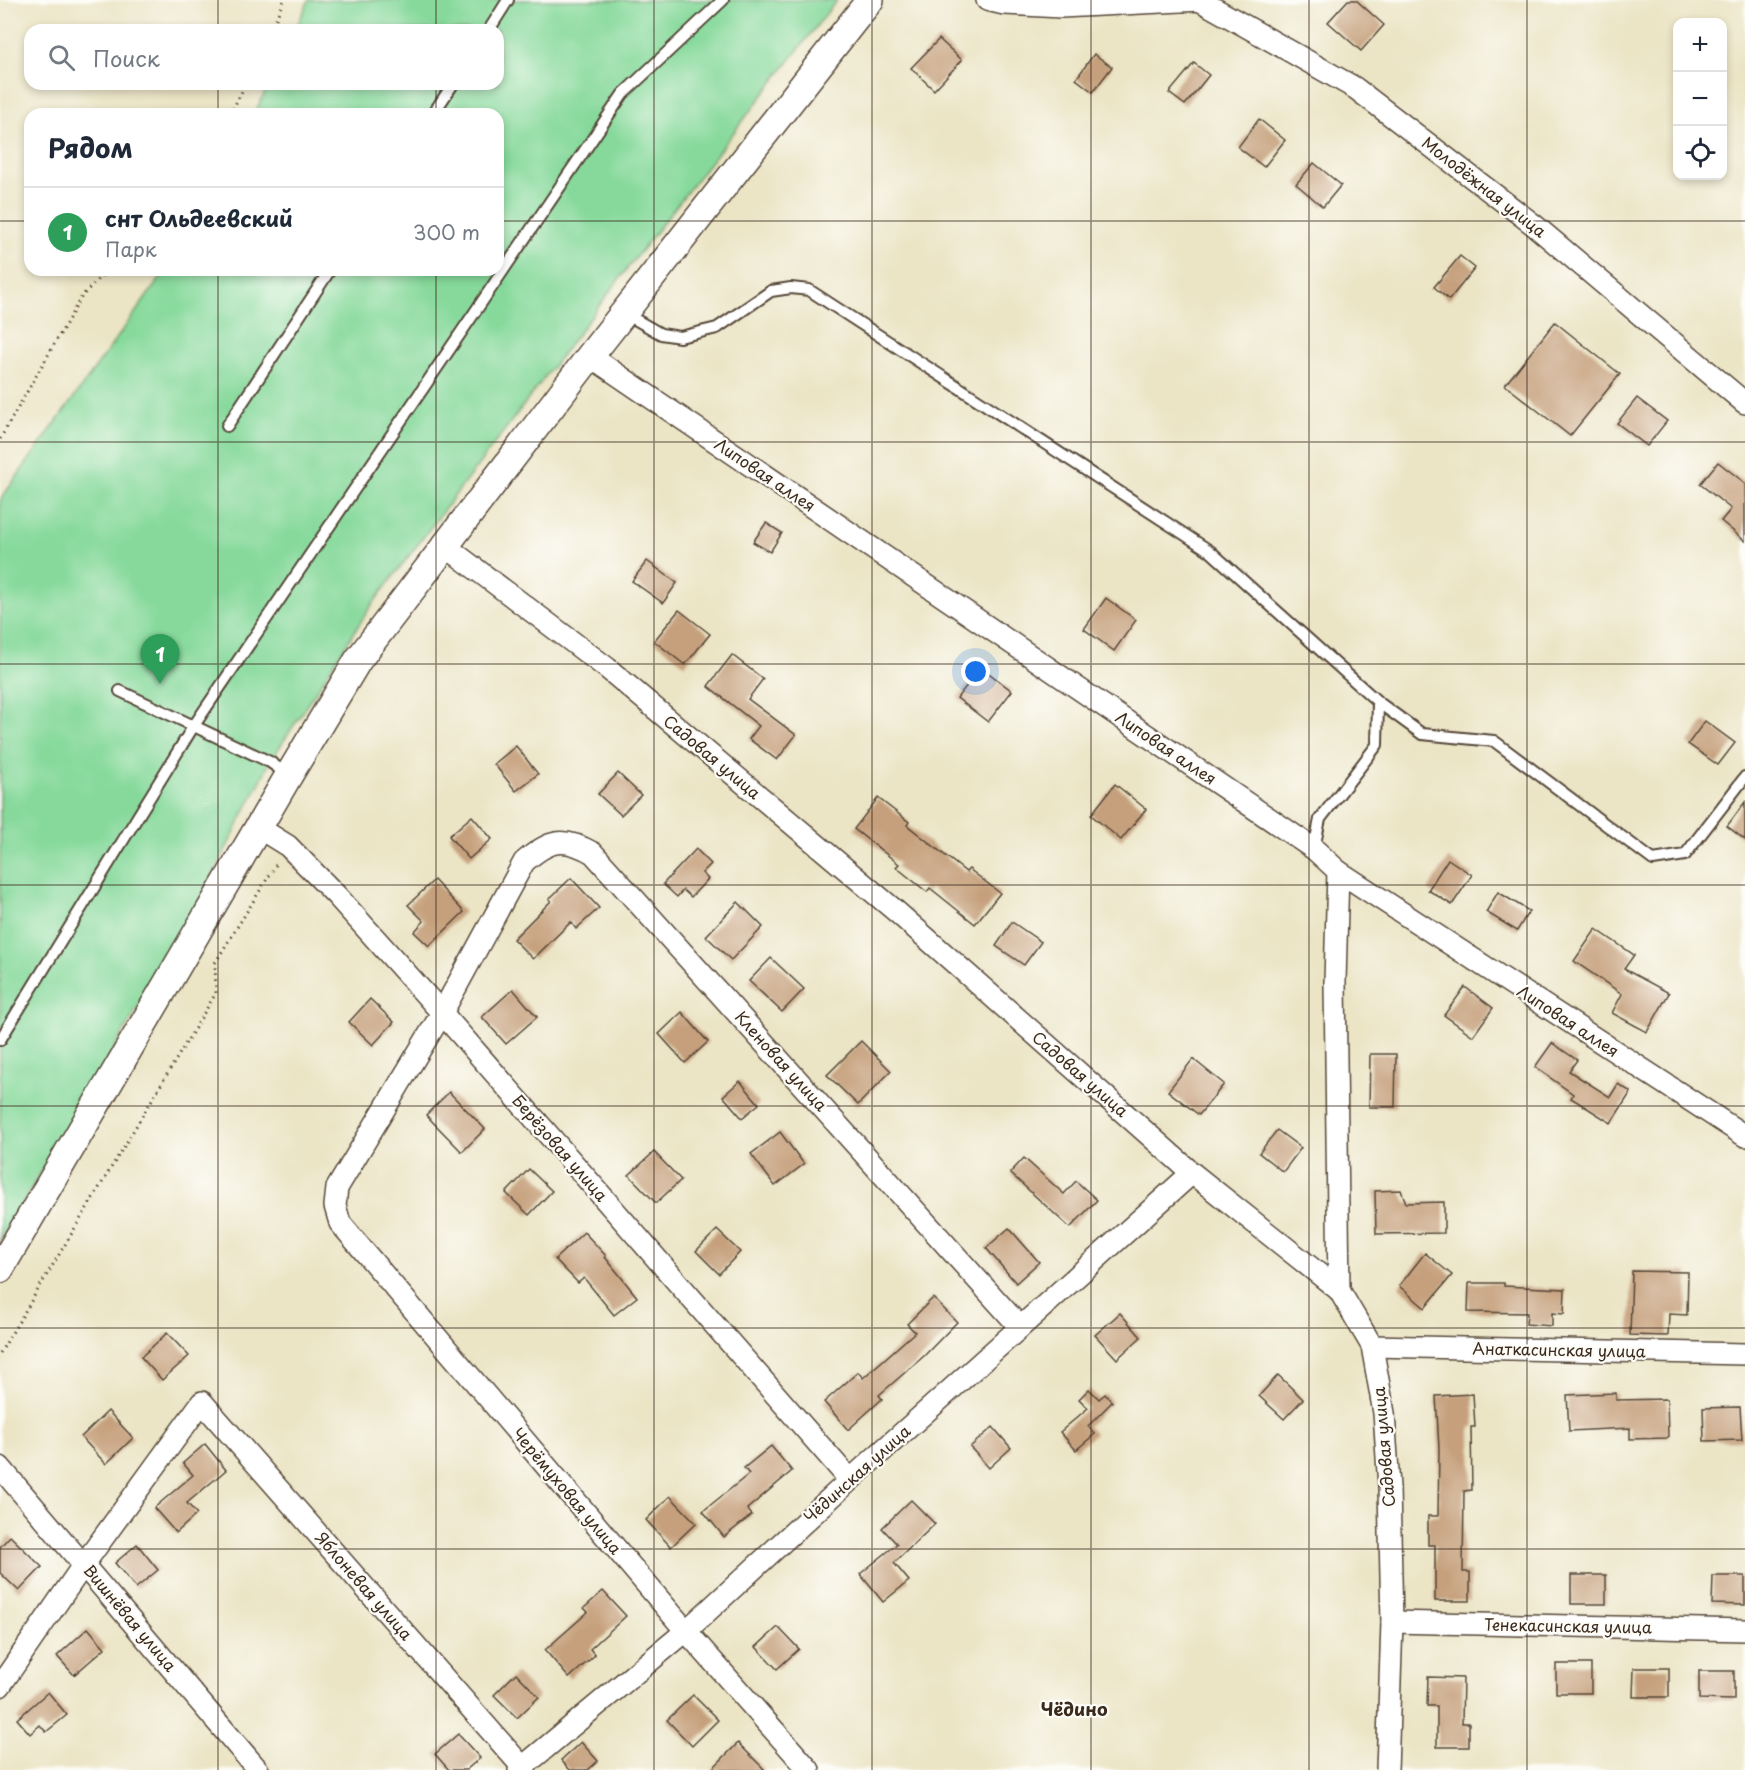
<!DOCTYPE html>
<html lang="ru">
<meta charset="utf-8">
<style>
body{margin:0;font-family:"Playpen Sans",sans-serif;background:#f6f6f7;color:#1f2937}
.controls{position:absolute;right:18px;top:18px;display:grid;overflow:hidden;border-radius:12px;box-shadow:0 3px 9px #0003}
.controls button{width:54px;height:54px;display:grid;place-items:center;padding:0;border:0;border-bottom:2px solid #e0e1e3;background:#fff;color:#1f2937;font:30px sans-serif}
.you{position:absolute;left:976px;top:672px;width:21px;height:21px;margin:-15px;border:4px solid #fff;border-radius:50%;background:#1a73e8;box-shadow:0 0 0 9px #1a73e833}
.badge{display:grid;place-items:center;width:39px;height:39px;border-radius:50%;background:#ea580c;color:#fff;font-size:20px;font-weight:700}
.pin{position:absolute;translate:-50% -50px;filter:drop-shadow(0 2px 3px #0008)}
.pin::after{content:'';position:absolute;top:32px;width:21px;height:18px;background:inherit;clip-path:polygon(0 0,100% 0,50% 100%)}
.list{margin:0;padding:0;list-style:none}
h2{display:flex;justify-content:space-between;align-items:center;height:78px;margin:0;padding:0 24px;font-size:26px}
h2 small{font-size:20px;font-weight:400;color:#747a83}
.list li{display:grid;grid-template-columns:39px 1fr auto;gap:18px;align-items:center;box-sizing:border-box;height:90px;padding:0 24px;border-top:2px solid #e0e1e3}
.list b{display:block;font-size:22px;white-space:nowrap}
.list p{margin:0;font-size:20px;white-space:nowrap;color:#747a83}
.list em{font-size:20px;font-style:normal;color:#747a83}
.icon{flex:none;width:33px;height:33px;fill:none;stroke:currentColor;stroke-width:2;stroke-linecap:round;stroke-linejoin:round}
.map{position:relative;flex:none;width:1745px;height:1770px;overflow:hidden}
.search{position:absolute;background:#fff;box-shadow:0 3px 9px #0003;left:24px;top:24px;width:480px;height:66px;display:flex;align-items:center;gap:15px;box-sizing:border-box;padding:0 21px;border-radius:18px;color:#747a83;font-size:22px}
.panel{position:absolute;background:#fff;box-shadow:0 3px 9px #0003;left:24px;top:108px;width:480px;height:168px;border-radius:18px}
.map>svg:first-child{display:block}
.green{fill:#86d99b;stroke:#60825c;stroke-width:1.5}
.building{fill:#c6a07d}
.lines{fill:none;stroke-linecap:round;stroke-linejoin:round}
.service-casing{stroke:#554637;stroke-width:14}
.minor-casing{stroke:#554637;stroke-width:24}
.tertiary-casing{stroke:#554637;stroke-width:30}
.path{stroke:#554637;stroke-width:3;stroke-dasharray:1.5 4.5;stroke-linecap:butt}
.service{stroke:#fff;stroke-width:10}
.minor{stroke:#fff;stroke-width:21}
.tertiary{stroke:#fff;stroke-width:27}
.grid{fill:none;stroke:#3b2a1e;stroke-width:1.5;stroke-opacity:0.55}
.labels{text-anchor:middle;stroke-width:4.5;stroke-linejoin:round;paint-order:stroke}
.street-label{font-size:16px;fill:#3b2a1e;stroke:#fdfcf7}
.neighbourhood-label{font-size:18px;font-weight:bold;fill:#3b2a1e;stroke:#fdfcf7}
</style>
<div class="map">
<svg width="1745" height="1770" viewBox="0 0 1745 1770">
<rect width="100%" height="100%" fill="#fdfcf7"/>
<filter id="ink" filterUnits="userSpaceOnUse"><feTurbulence type="fractalNoise" baseFrequency=".0167" numOctaves="2"/><feDisplacementMap in="SourceGraphic" scale="12" xChannelSelector="R" yChannelSelector="G"/><feConvolveMatrix kernelMatrix="1 2 1 2 8 2 1 2 1" color-interpolation-filters="sRGB"/></filter>
<filter id="wash" filterUnits="userSpaceOnUse"><feTurbulence type="fractalNoise" baseFrequency=".008" numOctaves="4" result="noise"/><feDisplacementMap in="SourceGraphic" scale="24" xChannelSelector="R" yChannelSelector="G"/><feGaussianBlur stdDeviation="1.35" result="paint"/><feColorMatrix in="noise" values="0 0 0 0 0 0 0 0 0 0 0 0 0 0 0 0 0 1.4 0 .05"/><feComposite in="paint" operator="in"/></filter>
<g filter="url(#wash)">
<rect width="100%" height="100%" fill="#ebe4c5"/>
<path class="green" d="M309 0H837L630 265 371 606 270 762 190 920 0 1241V500L166 270H498V114H254L269 84H498V30H295Z"/>
<g id="blocks">
<g class="building">
<path d="M1348 0H1356L1384 25 1361 51 1328 22Z"/>
<path d="M939 39 962 60 934 90 911 68Z"/>
<path d="M1094 54 1112 67 1093 92 1076 79Z"/>
<path d="M1194 63 1209 75 1185 105 1169 93Z"/>
<path d="M1259 119 1285 140 1264 167 1238 147Z"/>
<path d="M1314 163 1341 185 1323 207 1296 184Z"/>
<path d="M1460 256 1475 268 1449 300 1434 287Z"/>
<path d="M1555 322 1620 374 1570 436 1505 385Z"/>
<path d="M1637 398 1667 421 1647 446 1617 423Z"/>
<path d="M1718 462 1745 483V541L1721 521 1731 509 1700 484Z"/>
<path d="M766 523 782 533 770 552 753 542Z"/>
<path d="M647 561 677 583 663 603 632 581Z"/>
<path d="M1106 598 1136 620 1114 651 1084 629Z"/>
<path d="M679 610 710 634 685 665 654 641Z"/>
<path d="M732 655 763 679 748 699 796 735 777 760 749 739 759 726 708 686Z"/>
<path d="M981 667 1012 691 988 722 957 698Z"/>
<path d="M1705 721 1735 743 1718 765 1688 744Z"/>
<path d="M516 746 538 774 516 791 494 764Z"/>
<path d="M618 773 641 795 621 815 598 794Z"/>
<path d="M1115 784 1146 809 1121 840 1091 815Z"/>
<path d="M878 798 909 822 907 825 966 872 969 869 1000 893 975 924 930 888 927 892 896 867 899 864 854 829Z"/>
<path d="M1745 802V840L1727 826Z"/>
<path d="M472 816 492 839 469 859 449 836Z"/>
<path d="M696 849 711 864 702 873 708 879 691 897 683 890 677 897 663 884Z"/>
<path d="M1448 859 1472 875 1452 905 1428 890Z"/>
<path d="M571 878 599 908 576 929 571 922 533 959 513 939 551 901 549 899Z"/>
<path d="M434 880 464 912 429 946 414 932 424 921 408 905Z"/>
<path d="M1498 892 1529 911 1517 931 1486 912Z"/>
<path d="M738 902 763 927 731 960 706 936Z"/>
<path d="M1012 922 1041 942 1024 965 996 946Z"/>
<path d="M1596 929 1634 955 1624 969 1669 993 1647 1032 1612 1013 1622 994 1574 961Z"/>
<path d="M771 958 804 989 782 1012 749 981Z"/>
<path d="M1465 987 1493 1008 1473 1036 1444 1015Z"/>
<path d="M513 989 537 1017 506 1044 482 1017Z"/>
<path d="M370 999 394 1022 373 1045 349 1022Z"/>
<path d="M682 1012 708 1042 685 1063 659 1034Z"/>
<path d="M861 1041 891 1071 858 1105 827 1075Z"/>
<path d="M1552 1043 1577 1060 1569 1071 1610 1097 1618 1084 1631 1092 1611 1123 1571 1098 1573 1094 1535 1067Z"/>
<path d="M1370 1054H1396L1395 1107H1369Z"/>
<path d="M1193 1059 1224 1084 1199 1115 1168 1091Z"/>
<path d="M740 1081 759 1104 742 1118 723 1096Z"/>
<path d="M449 1092 485 1129 462 1152 426 1115Z"/>
<path d="M1277 1130 1301 1148 1283 1172 1259 1153Z"/>
<path d="M780 1132 804 1164 775 1186 751 1154Z"/>
<path d="M654 1152 681 1180 656 1203 629 1175Z"/>
<path d="M1024 1158 1064 1194 1076 1181 1097 1200 1070 1228 1010 1173Z"/>
<path d="M529 1169 552 1191 529 1215 506 1193Z"/>
<path d="M1401 1190 1406 1203 1444 1202V1233L1376 1234 1375 1191Z"/>
<path d="M1009 1228 1039 1262 1016 1283 986 1248Z"/>
<path d="M717 1230 740 1252 719 1274 696 1251Z"/>
<path d="M584 1232 606 1256 605 1257 637 1297 614 1315 584 1278 578 1283 555 1259Z"/>
<path d="M1425 1253 1452 1275 1425 1308 1399 1286Z"/>
<path d="M1632 1271 1688 1272 1687 1315 1669 1314 1668 1336 1630 1335Z"/>
<path d="M1469 1283H1504V1286L1565 1289 1564 1314 1552 1313V1326L1526 1324 1527 1313 1468 1312Z"/>
<path d="M933 1298 957 1322 924 1356 879 1395 882 1399 848 1430 824 1402 858 1372 863 1378 915 1332 907 1324Z"/>
<path d="M1120 1313 1141 1337 1117 1359 1095 1335Z"/>
<path d="M167 1333 189 1356 162 1380 141 1357Z"/>
<path d="M1278 1375 1303 1399 1284 1419 1259 1396Z"/>
<path d="M1089 1389 1099 1399 1105 1394 1112 1402 1088 1426 1095 1434 1076 1450 1060 1432 1088 1408 1079 1399Z"/>
<path d="M1616 1393V1400L1667 1399 1668 1438 1630 1439V1428L1569 1431 1567 1395Z"/>
<path d="M1473 1394 1475 1427H1471L1472 1490 1464 1491 1463 1572H1470V1601H1435V1545H1428V1516H1438L1439 1448 1436 1396Z"/>
<path d="M1740 1407 1742 1440 1704 1441 1703 1408Z"/>
<path d="M108 1411 133 1438 106 1464 81 1437Z"/>
<path d="M993 1427 1011 1448 989 1468 970 1447Z"/>
<path d="M205 1444 226 1470 187 1503 197 1514 176 1533 154 1508 193 1475 183 1463Z"/>
<path d="M771 1446 792 1471 747 1509 752 1515 724 1537 703 1511 749 1474 744 1468Z"/>
<path d="M670 1496 696 1523 671 1547 646 1520Z"/>
<path d="M911 1500 935 1524 894 1563 909 1581 883 1602 860 1574 897 1544 882 1528Z"/>
<path d="M10 1536 42 1567 19 1591 0 1573V1547Z"/>
<path d="M137 1544 158 1570 136 1588 115 1563Z"/>
<rect x="1571" y="1575" width="35" height="29"/>
<path d="M1713 1576H1745V1605L1712 1604Z"/>
<path d="M603 1591 626 1616 590 1649 595 1655 569 1678 545 1650 588 1612 584 1608Z"/>
<path d="M778 1627 799 1649 777 1669 756 1647Z"/>
<path d="M88 1628 105 1648 74 1675 57 1656Z"/>
<rect x="1556" y="1664" width="35" height="29"/>
<path d="M1634 1668H1669V1697H1633Z"/>
<path d="M1699 1671H1734V1700L1699 1699Z"/>
<path d="M516 1673 539 1697 517 1718 494 1695Z"/>
<path d="M1428 1677 1463 1678 1462 1723H1469V1747H1437V1706H1427Z"/>
<path d="M48 1692 67 1715 46 1732 40 1725 30 1734 17 1719Z"/>
<path d="M693 1695 718 1720 692 1746 667 1720Z"/>
<path d="M458 1734 480 1758 466 1770H449L435 1754Z"/>
<path d="M581 1742 598 1761 588 1770H570L561 1760Z"/>
<path d="M738 1743 765 1770H711Z"/>
</g>
</g>
</g>
<g filter="url(#ink)">
<use href="#blocks" fill-opacity="0" stroke="#554637" stroke-width="1.5"/>
<g class="lines">
<defs>
<g id="service">
<path d="M489 30 508 0"/>
<path d="M433 114 453 84"/>
<path d="M624 313 661 334 680 337 717 328 771 291 791 288 809 290 1210 551 1378 702 1377 745 1320 819 1314 849"/>
<path d="M227 426 330 270"/>
<path d="M120 691 270 762 288 775"/>
<path d="M1378 702 1422 734 1494 741 1653 860 1685 855 1745 777"/>
<path d="M0 1040 193 727 623 94 723 0"/>
</g>
<g id="minor">
<path d="M987 0 1004 4 1061 7 1202 0"/>
<path d="M1201 1 1355 88 1534 225 1745 403"/>
<path d="M590 356 1314 849 1338 871 1745 1136"/>
<path d="M444 545 607 668 898 913 1192 1173 1339 1290 1372 1346 1384 1413 1389 1487 1392 1622 1387 1770"/>
<path d="M259 828 288 846 337 896 442 1013 850 1480"/>
<path d="M1338 871 1335 982 1339 1290"/>
<path d="M1372 1346 1745 1354"/>
<path d="M0 1467 258 1770"/>
<path d="M1392 1622 1745 1630"/>
<path d="M0 1686 84 1564 202 1402 525 1770"/>
<path d="M519 1770 686 1631 850 1480 1192 1173"/>
<path d="M809 1770 686 1631 340 1223 335 1206 337 1188 442 1013 524 862C549 840 563 836 593 853L1020 1327"/>
</g>
<path id="tertiary" d="M0 1269 289 775 358 660 590 356 870 0"/>
</defs>
<use href="#service" class="service-casing"/>
<use href="#minor" class="minor-casing"/>
<use href="#tertiary" class="tertiary-casing"/>
<g class="path">
<path d="M271 30 284 0"/>
<path d="M230 114 246 84"/>
<path d="M0 439 82 296 107 270"/>
<path d="M0 1353 216 993 215 963 277 863"/>
</g>
<use href="#service" class="service"/>
<use href="#minor" class="minor"/>
<use href="#tertiary" class="tertiary"/>
</g>
</g>
<path class="grid" d="M218 0V30M436 0V30M654 0V1770M872 0V1770M1091 0V1770M1309 0V1770M1527 0V1770M218 84V114M436 84V114M0 221H30M498 221H1745M218 270V1770M436 270V1770M0 442H1745M0 664H1745M0 885H1745M0 1106H1745M0 1328H1745M0 1549H1745"/>
<g class="labels">
<g class="street-label">
<text transform="translate(1484 187) rotate(38)" y="6">Молодёжная улица</text>
<text transform="translate(765 475) rotate(34)" y="6">Липовая аллея</text>
<text transform="translate(1166 748) rotate(34)" y="6">Липовая аллея</text>
<text transform="translate(712 757) rotate(40)" y="6">Садовая улица</text>
<text transform="translate(1568 1021) rotate(33)" y="6">Липовая аллея</text>
<text transform="translate(781 1061) rotate(48)" y="6">Кленовая улица</text>
<text transform="translate(1080 1074) rotate(41)" y="6">Садовая улица</text>
<text transform="translate(560 1148) rotate(49)" y="6">Берёзовая улица</text>
<text transform="translate(1559 1350) rotate(1)" y="6">Анаткасинская улица</text>
<text transform="translate(1384 1447) rotate(-95)" y="6">Садовая улица</text>
<text transform="translate(857 1474) rotate(-42)" y="6">Чёдинская улица</text>
<text transform="translate(567 1491) rotate(50)" y="6">Черёмуховая улица</text>
<text transform="translate(364 1586) rotate(49)" y="6">Яблоневая улица</text>
<text transform="translate(130 1618) rotate(50)" y="6">Вишнёвая улица</text>
<text transform="translate(1568 1626) rotate(1)" y="6">Тенекасинская улица</text>
</g>
<g class="neighbourhood-label">
<text x="1074" y="1716">Чёдино</text>
</g>
</g>
</svg>
<div class="controls">
<button>+</button>
<button>−</button>
<button><svg class="icon" aria-label="locate" viewBox="0 0 24 24"><circle cx="12" cy="12" r="6"/><path d="M12 2v4M12 18v4M2 12h4M18 12h4"/></svg></button>
</div>
<div class="you"></div>
<div class="pin badge" style="left:160px;top:684px;background:#2e9e5b">1</div>
<div class="search"><svg class="icon" aria-label="search" viewBox="0 0 24 24"><circle cx="10" cy="10" r="6"/><path d="M15 15l6 6"/></svg>Поиск</div>
<section class="panel">
<h2>Рядом<small></small></h2>
<ul class="list">
<li><span class="badge" style="background:#2e9e5b">1</span><div><b>снт Ольдеевский</b><p>Парк</p></div><em>300 m</em></li>
</ul>
</section>
</div>
